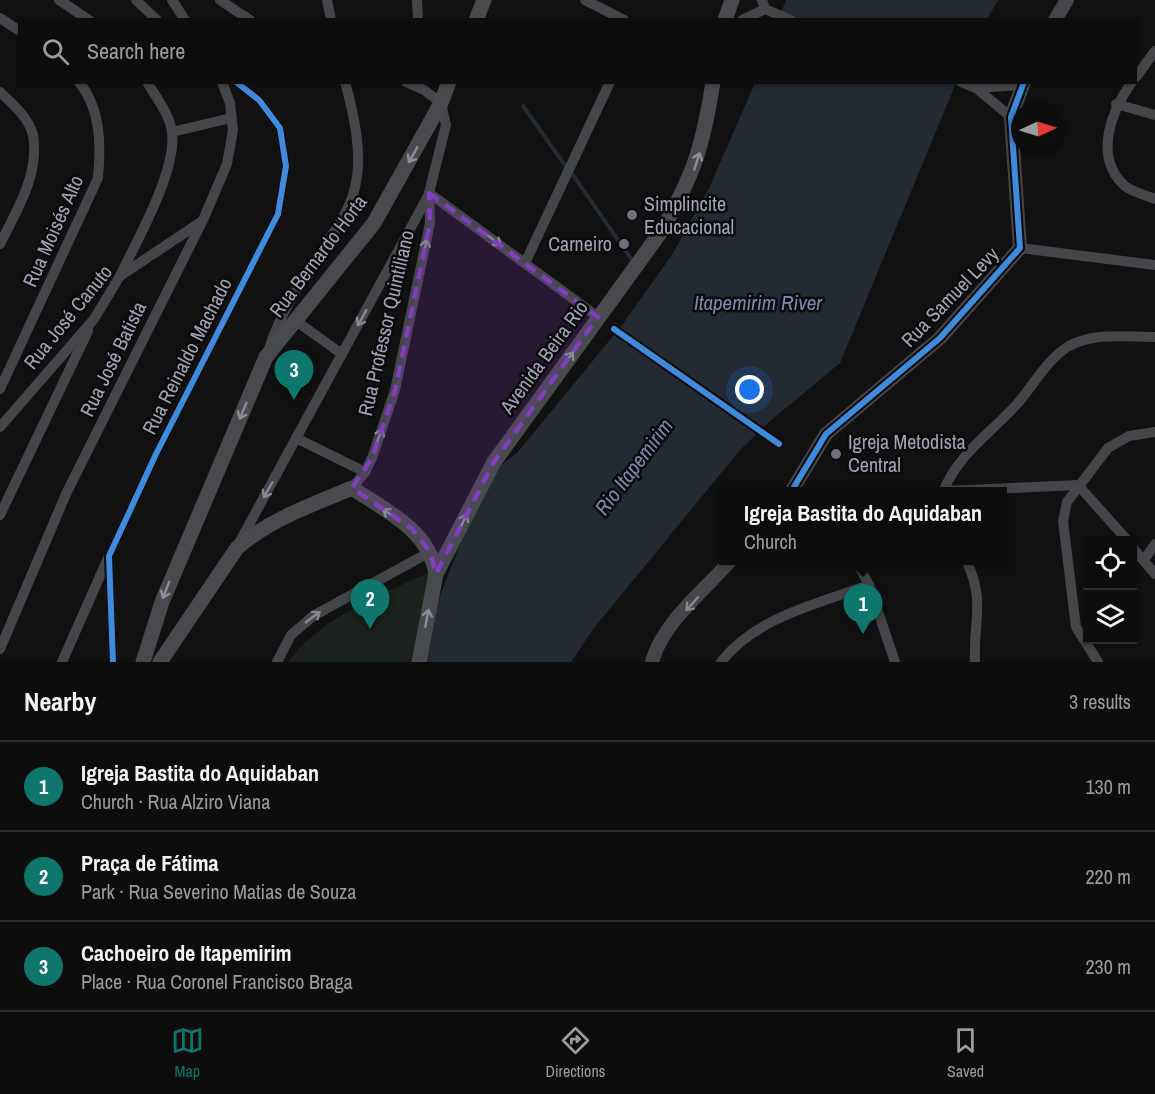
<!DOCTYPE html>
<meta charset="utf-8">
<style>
body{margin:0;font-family:"Archivo Narrow",sans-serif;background:#161616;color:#f1f3f6}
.controls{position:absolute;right:18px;bottom:18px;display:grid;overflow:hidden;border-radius:0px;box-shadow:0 2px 4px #0004}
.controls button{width:54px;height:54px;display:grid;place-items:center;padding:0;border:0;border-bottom:2px solid #2d2d2e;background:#0d0d0d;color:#f1f3f6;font:30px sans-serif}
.compass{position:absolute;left:1011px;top:102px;width:54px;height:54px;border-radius:50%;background:#0d0d0d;box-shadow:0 2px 4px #0004;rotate:86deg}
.you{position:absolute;left:750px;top:390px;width:21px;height:21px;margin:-15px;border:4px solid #fff;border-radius:50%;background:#1a73e8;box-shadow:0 0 0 9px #1a73e833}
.badge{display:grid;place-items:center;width:39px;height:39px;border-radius:50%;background:#0f766e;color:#fff;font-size:20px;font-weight:700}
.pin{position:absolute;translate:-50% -50px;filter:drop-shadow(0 2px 3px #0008)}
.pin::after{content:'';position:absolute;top:32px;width:21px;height:18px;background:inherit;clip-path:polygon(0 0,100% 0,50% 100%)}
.popup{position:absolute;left:719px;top:487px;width:288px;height:78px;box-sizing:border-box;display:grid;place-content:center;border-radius:0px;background:#0d0d0d;filter:drop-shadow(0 2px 4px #0005);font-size:20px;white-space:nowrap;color:#9a9c9d}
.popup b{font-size:22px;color:#f1f3f6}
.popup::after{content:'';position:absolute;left:50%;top:100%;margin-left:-12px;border:12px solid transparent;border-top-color:#0d0d0d}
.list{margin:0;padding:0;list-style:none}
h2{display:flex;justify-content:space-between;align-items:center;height:78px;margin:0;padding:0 24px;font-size:26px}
h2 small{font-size:20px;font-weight:400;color:#9a9c9d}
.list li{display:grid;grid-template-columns:39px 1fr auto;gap:18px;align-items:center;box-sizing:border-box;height:90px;padding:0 24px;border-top:2px solid #2d2d2e}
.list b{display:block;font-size:22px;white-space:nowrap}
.list p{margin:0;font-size:20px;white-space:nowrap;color:#9a9c9d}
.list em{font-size:20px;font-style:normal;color:#9a9c9d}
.icon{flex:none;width:33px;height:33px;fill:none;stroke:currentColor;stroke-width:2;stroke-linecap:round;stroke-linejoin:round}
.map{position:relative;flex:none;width:1155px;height:662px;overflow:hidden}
.search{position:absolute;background:#0d0d0d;box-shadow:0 2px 4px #0004;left:18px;right:18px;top:18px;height:66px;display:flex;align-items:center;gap:15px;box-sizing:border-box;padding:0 21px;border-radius:0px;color:#9a9c9d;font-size:22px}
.sheet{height:348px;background:#0d0d0d}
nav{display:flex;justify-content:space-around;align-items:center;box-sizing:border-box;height:84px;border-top:2px solid #2d2d2e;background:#0d0d0d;font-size:16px;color:#9a9c9d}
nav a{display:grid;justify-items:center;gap:3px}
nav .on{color:#0f766e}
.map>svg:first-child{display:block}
.green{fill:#1b211c}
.water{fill:#242a32}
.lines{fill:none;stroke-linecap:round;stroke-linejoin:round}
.stream{stroke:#242a32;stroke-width:4}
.minor{stroke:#45464a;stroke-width:10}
.tertiary{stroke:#45464a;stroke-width:14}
.secondary{stroke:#494a4e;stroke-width:15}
.cycleway-casing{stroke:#0b0b0d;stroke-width:10}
.cycleway{stroke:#408adc;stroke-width:6}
.oneway{stroke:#8b8e9a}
.oneway2{stroke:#858894}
.marked{fill:#813ebd;fill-opacity:0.2;stroke:#813ebd;stroke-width:4.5;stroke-dasharray:12 8;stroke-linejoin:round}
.poi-dot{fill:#6f717a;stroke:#0b0b0d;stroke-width:2}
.labels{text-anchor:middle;stroke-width:5;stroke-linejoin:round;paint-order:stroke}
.poi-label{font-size:20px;fill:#a1a4b3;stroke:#0b0b0d;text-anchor:start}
.street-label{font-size:20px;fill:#a1a4b3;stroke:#0b0b0d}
.water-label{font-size:21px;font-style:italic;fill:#768cb0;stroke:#0b0b0d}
</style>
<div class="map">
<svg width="1155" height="662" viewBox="0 0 1155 662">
<rect width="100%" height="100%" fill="#111"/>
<path class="green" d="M430 572 411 662H288C322 616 379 596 430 572Z"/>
<g class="water">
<path d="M786 0H998L987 19 778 20Z"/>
<path d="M755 83H956L840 363 770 421 740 450 594 628 571 662H426L438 601 470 519 494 471 518 452 622 325 672 255 710 186Z"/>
</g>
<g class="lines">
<g class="stream">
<path d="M523 106 567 168"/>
<path d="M573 175 634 263"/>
</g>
<g class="minor">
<path d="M59 0 89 20"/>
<path d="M136 0 157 20"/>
<path d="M172 0 185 20"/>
<path d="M220 0 250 20"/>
<path d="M327 0 331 20"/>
<path d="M417 0 418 20"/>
<path d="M585 0 624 20"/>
<path d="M765 9 791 20"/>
<path d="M0 18 20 31"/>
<path d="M742 20 765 9 762 0"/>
<path d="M1136 77 1155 51"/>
<path d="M961 82 976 88 1011 117"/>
<path d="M1132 82C1111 111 1093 157 1125 186 1132 192 1146 195 1155 199"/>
<path d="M976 88 1023 85"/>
<path d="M0 92C12 103 29 118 33 135 40 174 16 212 0 244"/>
<path d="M1116 104 1155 115"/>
<path d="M172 132 231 118"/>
<path d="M429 193 598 317"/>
<path d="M1020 248 1155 265"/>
<path d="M525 263 610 82"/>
<path d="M120 276C137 240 177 171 172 132 170 115 156 97 147 82"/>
<path d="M296 321 342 354"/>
<path d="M269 349C281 310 304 278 326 244 337 227 351 208 355 187 363 154 354 115 345 82"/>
<path d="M0 389 98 178C101 145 101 109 79 82"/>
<path d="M0 427 94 319 120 276 201 222"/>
<path d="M296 438 365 472"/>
<path d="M352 488 365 472 372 458 395 390 430 223 429 193 446 125 441 103 424 90 406 82"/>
<path d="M943 491 1078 485 1127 540"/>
<path d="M943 492C958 454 990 434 1017 404 1033 386 1047 359 1069 346 1095 332 1126 337 1155 337"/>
<path d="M0 515 88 331"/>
<path d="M239 543 428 196"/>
<path d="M1132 547 1155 574"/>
<path d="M856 560 869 585 895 662"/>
<path d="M966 560C986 602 973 620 975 662"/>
<path d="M1144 560 1155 544"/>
<path d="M0 649 66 494 203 220 227 164 233 130 230 103 222 82"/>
<path d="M62 662 108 558"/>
<path d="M113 662 109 556 156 454 278 214 286 166 280 128 259 100 236 82"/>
<path d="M277 662 291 635 313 616 430 552"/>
<path d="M721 662C756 617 817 604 869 585"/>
<path d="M1098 662 1076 627 1063 521 1067 502 1108 448 1129 436 1155 432"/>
</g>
<g class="tertiary">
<path d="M1055 20 1067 0"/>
<path d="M791 492 826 434 940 338 1020 248 1011 117 1024 82"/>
<path d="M652 662C662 623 705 590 731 560"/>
</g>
<g class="secondary">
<path d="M476 20 484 0"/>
<path d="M725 20 732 0"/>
<path d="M143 662 162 602 266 357 374 223 441 103 449 82"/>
<path d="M160 662 237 548C270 519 312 505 352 488 386 511 429 530 436 574"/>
<path d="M419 662 436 574 494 462 660 233C693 177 703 147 713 82"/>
</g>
<defs>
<g id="cycleway">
<path d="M614 329 779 444"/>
<path d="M791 492 826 434 940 338 1020 248 1011 117 1024 82"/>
<path d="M113 662 109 556 156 454 278 214 286 166 280 128 259 100 236 82"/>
</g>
</defs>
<use href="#cycleway" class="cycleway-casing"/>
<use href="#cycleway" class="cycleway"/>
</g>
<defs><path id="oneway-shaft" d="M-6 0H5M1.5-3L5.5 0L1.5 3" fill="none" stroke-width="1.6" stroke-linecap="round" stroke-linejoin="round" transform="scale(1.5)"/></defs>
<g class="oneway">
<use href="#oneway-shaft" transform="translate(413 155) rotate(119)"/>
<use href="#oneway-shaft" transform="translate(697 161) rotate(-72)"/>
<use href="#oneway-shaft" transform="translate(568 359) rotate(-54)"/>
<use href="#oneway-shaft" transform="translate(243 411) rotate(113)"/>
<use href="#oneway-shaft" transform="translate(390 514) rotate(-146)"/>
<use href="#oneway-shaft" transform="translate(463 522) rotate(-65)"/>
<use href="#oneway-shaft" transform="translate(166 590) rotate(112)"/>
<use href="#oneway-shaft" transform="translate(427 618) rotate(-79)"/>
</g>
<g class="oneway2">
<use href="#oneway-shaft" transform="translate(494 240) rotate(36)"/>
<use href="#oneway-shaft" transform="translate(425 248) rotate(-78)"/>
<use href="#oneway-shaft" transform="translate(362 318) rotate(119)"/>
<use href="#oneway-shaft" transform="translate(379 437) rotate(-70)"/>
<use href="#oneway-shaft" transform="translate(268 490) rotate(119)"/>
<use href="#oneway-shaft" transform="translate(692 604) rotate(132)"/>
<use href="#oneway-shaft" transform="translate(313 617) rotate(-36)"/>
</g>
<path class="marked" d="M429 193 598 317 494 462 436 574 430 552 412 529 352 488 372 458 395 390 430 223Z"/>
<g class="poi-dot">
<circle cx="632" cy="215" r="6"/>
<circle cx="624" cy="244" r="6"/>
<circle cx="836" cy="454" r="6"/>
</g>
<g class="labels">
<g class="poi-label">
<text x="644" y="211">Simplincite<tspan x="644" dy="23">Educacional</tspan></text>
<text x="612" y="251" text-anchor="end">Carneiro</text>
<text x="848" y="449">Igreja Metodista<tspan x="848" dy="23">Central</tspan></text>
</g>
<g class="street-label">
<text transform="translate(53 231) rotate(-66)" y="7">Rua Moisés Alto</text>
<text transform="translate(318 256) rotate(-53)" y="7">Rua Bernardo Horta</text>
<text transform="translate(950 297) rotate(-46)" y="7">Rua Samuel Levy</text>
<text transform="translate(68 317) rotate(-51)" y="7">Rua José Canuto</text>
<text transform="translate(386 323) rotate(-77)" y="7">Rua Professor Quintiliano</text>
<text transform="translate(187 356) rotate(-63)" y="7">Rua Reinaldo Machado</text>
<text transform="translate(544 357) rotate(-54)" y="7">Avenida Beira Rio</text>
<text transform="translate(113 359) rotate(-64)" y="7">Rua José Batista</text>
</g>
<g class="water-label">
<text x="758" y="310">Itapemirim River</text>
<text transform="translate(634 467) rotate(-53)" y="7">Rio Itapemirim</text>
</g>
</g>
</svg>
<div class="controls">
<button><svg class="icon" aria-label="locate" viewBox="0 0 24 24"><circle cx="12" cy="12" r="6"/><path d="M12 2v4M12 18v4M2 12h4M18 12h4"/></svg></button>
<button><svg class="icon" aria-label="layers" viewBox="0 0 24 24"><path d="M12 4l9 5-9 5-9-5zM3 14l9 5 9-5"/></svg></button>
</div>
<svg class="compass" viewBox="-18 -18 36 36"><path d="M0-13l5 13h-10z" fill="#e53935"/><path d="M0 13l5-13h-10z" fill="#9a9c9d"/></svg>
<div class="you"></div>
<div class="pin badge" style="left:863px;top:634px">1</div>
<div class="popup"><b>Igreja Bastita do Aquidaban</b>Church</div>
<div class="pin badge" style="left:370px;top:629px">2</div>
<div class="pin badge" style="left:294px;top:400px">3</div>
<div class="search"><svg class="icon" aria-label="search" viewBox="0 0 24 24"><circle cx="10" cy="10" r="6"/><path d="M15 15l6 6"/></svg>Search here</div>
</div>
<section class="sheet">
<h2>Nearby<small>3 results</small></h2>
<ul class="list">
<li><span class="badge">1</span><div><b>Igreja Bastita do Aquidaban</b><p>Church · Rua Alziro Viana</p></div><em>130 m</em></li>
<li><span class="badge">2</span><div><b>Praça de Fátima</b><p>Park · Rua Severino Matias de Souza</p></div><em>220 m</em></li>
<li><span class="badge">3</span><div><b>Cachoeiro de Itapemirim</b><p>Place · Rua Coronel Francisco Braga</p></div><em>230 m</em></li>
</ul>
</section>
<nav>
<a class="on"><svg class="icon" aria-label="map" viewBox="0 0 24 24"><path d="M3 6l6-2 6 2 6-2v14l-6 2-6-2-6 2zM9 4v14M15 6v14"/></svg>Map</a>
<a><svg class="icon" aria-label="directions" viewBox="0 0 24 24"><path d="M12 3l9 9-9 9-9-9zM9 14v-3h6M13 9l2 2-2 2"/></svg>Directions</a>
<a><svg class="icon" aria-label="saved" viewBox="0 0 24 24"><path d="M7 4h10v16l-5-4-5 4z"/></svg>Saved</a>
</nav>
